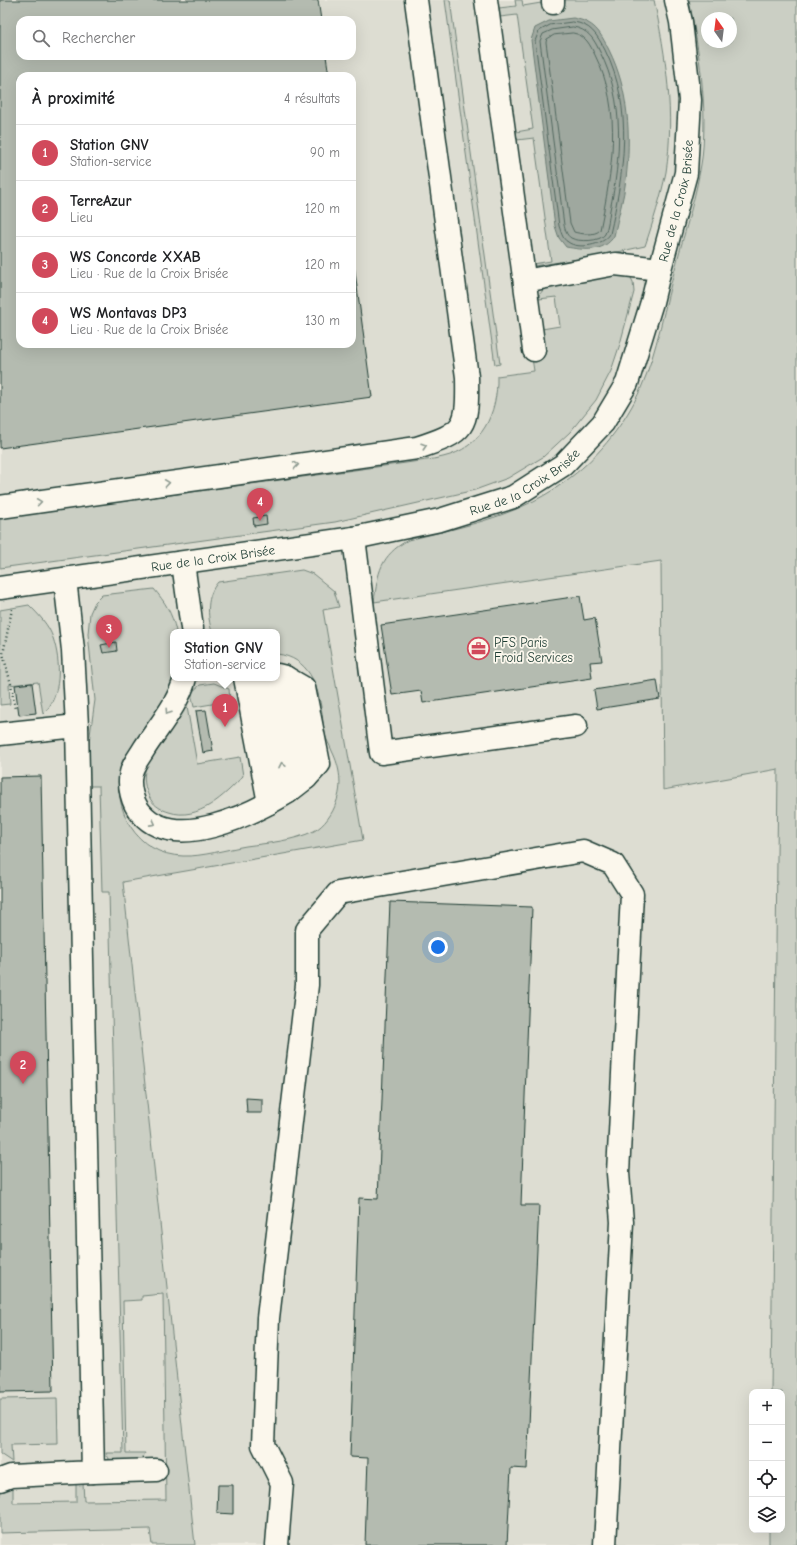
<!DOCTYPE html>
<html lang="fr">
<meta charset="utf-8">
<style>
body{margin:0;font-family:"Comic Neue",sans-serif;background:#f2f2f2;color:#202124}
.controls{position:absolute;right:12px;bottom:12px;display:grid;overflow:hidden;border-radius:8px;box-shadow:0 4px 16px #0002}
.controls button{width:36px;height:36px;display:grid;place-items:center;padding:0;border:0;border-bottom:1px solid #e0e0e0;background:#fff;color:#202124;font:20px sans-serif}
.compass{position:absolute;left:701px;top:12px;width:36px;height:36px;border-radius:50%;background:#fff;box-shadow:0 4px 16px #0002;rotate:346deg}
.you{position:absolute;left:438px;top:947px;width:14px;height:14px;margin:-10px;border:3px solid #fff;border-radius:50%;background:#1a73e8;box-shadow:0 0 0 6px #1a73e833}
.badge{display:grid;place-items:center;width:26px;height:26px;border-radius:50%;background:#d1495b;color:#fff;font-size:13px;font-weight:700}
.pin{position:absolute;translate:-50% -33px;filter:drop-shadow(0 1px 2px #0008)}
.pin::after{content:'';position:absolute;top:21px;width:14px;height:12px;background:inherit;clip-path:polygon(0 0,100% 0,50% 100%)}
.popup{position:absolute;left:170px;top:629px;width:110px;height:52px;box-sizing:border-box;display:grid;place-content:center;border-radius:8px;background:#fff;filter:drop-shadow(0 1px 3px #0005);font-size:13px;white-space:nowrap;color:#757577}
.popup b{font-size:15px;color:#202124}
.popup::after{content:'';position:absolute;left:50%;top:100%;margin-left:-8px;border:8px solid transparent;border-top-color:#fff}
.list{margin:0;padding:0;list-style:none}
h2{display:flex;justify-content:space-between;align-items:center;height:52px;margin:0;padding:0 16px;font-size:17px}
h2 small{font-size:13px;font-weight:400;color:#757577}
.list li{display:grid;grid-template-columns:26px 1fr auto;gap:12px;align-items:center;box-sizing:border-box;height:56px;padding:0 16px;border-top:1px solid #e0e0e0}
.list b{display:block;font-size:15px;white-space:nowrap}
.list p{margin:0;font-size:13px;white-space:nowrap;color:#757577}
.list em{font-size:13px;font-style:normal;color:#757577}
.icon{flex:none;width:22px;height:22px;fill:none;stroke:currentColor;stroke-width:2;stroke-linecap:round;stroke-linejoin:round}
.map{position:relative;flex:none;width:797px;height:1545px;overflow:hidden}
.search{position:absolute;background:#fff;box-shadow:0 4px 16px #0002;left:16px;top:16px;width:340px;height:44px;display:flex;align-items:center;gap:10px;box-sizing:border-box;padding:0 14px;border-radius:12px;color:#757577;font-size:15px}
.panel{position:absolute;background:#fff;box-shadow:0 4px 16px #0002;left:16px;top:72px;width:340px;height:276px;border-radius:12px}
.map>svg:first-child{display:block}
.built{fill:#ddddd2;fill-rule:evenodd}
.green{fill:#cbcfc4;stroke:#75867c;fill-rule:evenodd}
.water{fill:#9fa89f;stroke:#6c7d74}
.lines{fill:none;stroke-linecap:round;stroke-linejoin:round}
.shore{stroke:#52685f;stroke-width:1}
.building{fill:#b4bbb0;stroke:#1f3d34}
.minor-casing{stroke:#1f3d34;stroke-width:25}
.path{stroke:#1f3d34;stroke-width:2.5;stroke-dasharray:1 3;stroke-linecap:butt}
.minor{stroke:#fbf7ec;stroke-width:22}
.oneway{stroke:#8d9a90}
.labels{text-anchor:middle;stroke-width:3.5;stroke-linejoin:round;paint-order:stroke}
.street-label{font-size:13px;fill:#1f3d34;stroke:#fbf7ec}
.poi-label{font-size:13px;fill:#1f3d34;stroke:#fbf7ec;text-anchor:start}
</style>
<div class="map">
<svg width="797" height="1545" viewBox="0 0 797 1545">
<rect width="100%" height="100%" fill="#eeece1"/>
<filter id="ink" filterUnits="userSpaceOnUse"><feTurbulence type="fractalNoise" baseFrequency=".025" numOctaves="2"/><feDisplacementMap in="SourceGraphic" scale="8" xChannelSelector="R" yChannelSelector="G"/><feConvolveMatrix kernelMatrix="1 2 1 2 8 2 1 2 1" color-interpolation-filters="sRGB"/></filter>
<g filter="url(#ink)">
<path class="built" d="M0 0H784L780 1392H752V1530H781V1545H0ZM707 18H731V42H707ZM20 20H352V56H20ZM20 76H352V344H20ZM173 632H277V678H173Z"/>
<g class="green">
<path d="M445 0H450L500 364 495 365Z"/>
<path d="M515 0H522L523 6 541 3 542 10 563 7 562 0H654C666 56 675 115 666 172 661 197 653 222 645 246L604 255 534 266 533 264 551 261 534 138 517 140 516 132 533 129 517 15 500 17 499 8 516 6Z"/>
<path d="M689 0H797V1545H769V1530H782V1392H771L778 769 663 790 661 561 374 602C378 572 380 556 408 540 466 526 524 515 571 477 600 455 626 422 641 388 657 352 665 304 676 265 685 230 697 194 702 158 708 105 699 51 689 0ZM707 18H731V42H707Z"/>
<path d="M621 274 630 276 633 282 634 292 620 344 611 371 596 400 570 432 543 457 508 478 475 490 335 522 0 568V518L406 463C418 461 431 460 443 457 482 448 498 413 497 376L534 371 532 358 545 349 542 329 560 326 556 297 539 299V295L544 289Z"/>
<path d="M302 570 313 574 334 591 339 607 323 610 363 840 123 882 195 1545H152L150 1529 0 1533V1487L13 1485V1503L76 1502V1484L83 1483 84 1501 166 1500 163 1294 142 1296V1300L123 1301 126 1453H145L142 1459C133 1461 117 1463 109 1459L106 1453H123L109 892H102L99 786H90L89 742 95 700 88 634 90 613 95 602 102 595 154 589C165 602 172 613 176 631V632H173L174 678 172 687C161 706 148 724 135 743 131 749 122 758 121 765 111 809 136 855 183 856 201 857 228 849 246 846 268 843 293 841 314 831 324 826 333 813 336 803 343 786 340 767 332 751 330 745 326 740 325 734 323 727 323 720 322 713 318 685 309 658 277 654V632H212C207 615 206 596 218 582Z"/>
<path d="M29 605C38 614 49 625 53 638 61 661 62 697 43 714L38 682 9 685 10 704 0 705V610Z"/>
<path d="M214 683 229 689 230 701 194 707 191 693 200 685Z"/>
<path d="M186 701 197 764 240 757 243 776C225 795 198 822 169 812 162 810 155 806 151 800 146 792 143 782 145 771 149 754 176 718 186 701Z"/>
<path d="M57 1398 58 1444 11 1445 12 1462 0 1454V1399Z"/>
</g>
<path class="water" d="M573 18C595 22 600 32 609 50 629 90 631 136 626 179 624 198 618 217 614 236 604 253 583 250 566 247L559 238 555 226 531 40 535 28 549 21Z"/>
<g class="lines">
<g class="shore">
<path d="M573 22C591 24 597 35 605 50 634 109 624 172 610 234 604 245 578 250 568 242 562 239 561 231 559 226L535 41 539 31 550 25Z"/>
<path d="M573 27C588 29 594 39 600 52 625 101 621 158 610 210 609 217 608 227 605 234 601 242 578 242 571 238 566 235 565 229 564 225L540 41 543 34 552 30Z"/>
<path d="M573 33C586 35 590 45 595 55 623 111 612 171 600 230 595 236 581 234 574 232L570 223 546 42 547 39 554 35Z"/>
</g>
</g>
<g class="building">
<path d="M0 0H318L321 20H20V56H326L329 76H20V344H352V250L372 397 0 448Z"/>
<path d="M266 516 267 524 254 526 253 518Z"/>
<path d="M580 596 584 620 595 618 602 661 590 662 592 678 423 703 421 691 392 695 381 625Z"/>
<path d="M116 642 117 651 103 653 101 645Z"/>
<path d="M657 680 660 699 597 709 594 690Z"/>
<path d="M32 683 36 713 19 715 15 685Z"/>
<path d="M206 710 213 751 203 753 196 711Z"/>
<path d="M41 776 53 1391 0 1392V777Z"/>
<path d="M390 902 532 907 521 1205H539L527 1469 511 1468 507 1545H365L368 1458 350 1457 359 1198 378 1199Z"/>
<path d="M246 1098 262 1099V1113H247Z"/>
<path d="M218 1485H233V1514L217 1513Z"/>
</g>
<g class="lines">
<defs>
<g id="minor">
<path d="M486 0 534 350"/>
<path d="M553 0V3"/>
<path d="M525 281 615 264 660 269"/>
<path d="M0 507 417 448C466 432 468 428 467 377L416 0"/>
<path d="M354 538 381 753 576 726"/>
<path d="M183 563 192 628"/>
<path d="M65 579 73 650 77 726"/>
<path id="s1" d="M0 588 354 538 440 520 513 497 563 465 603 423 627 383 652 302 660 269 686 173 690 100 681 22 676 0"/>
<path d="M277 675 285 677 306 778 288 792"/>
<path d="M285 677 304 688 319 764 306 778"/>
<path d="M185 678C179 703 158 727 144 749 140 756 133 764 131 773 128 785 132 803 141 813 175 853 252 814 288 792L265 678"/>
<path d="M245 678 269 803"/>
<path d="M0 734 77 726 93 1472 11 1476 0 1480"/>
<path d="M93 1472 156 1470"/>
<path d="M277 1545 282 1483 263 1445 268 1318 307 985V930L338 893 583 851 613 864 632 894 618 1173 622 1222 605 1545"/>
</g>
</defs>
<use href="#minor" class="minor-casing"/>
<path class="path" d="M12 609 3 654 11 684 15 709"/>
<use href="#minor" class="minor"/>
</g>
<defs><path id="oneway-chevron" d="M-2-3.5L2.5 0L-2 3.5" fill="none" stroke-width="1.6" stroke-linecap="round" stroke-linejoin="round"/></defs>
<g class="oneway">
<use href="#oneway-chevron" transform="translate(424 446) rotate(-18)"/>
<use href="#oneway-chevron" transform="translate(296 465) rotate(-8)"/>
<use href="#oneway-chevron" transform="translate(167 483) rotate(-8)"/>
<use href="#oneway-chevron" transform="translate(39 502) rotate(-8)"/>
<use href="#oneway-chevron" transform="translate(168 712) rotate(123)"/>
<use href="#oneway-chevron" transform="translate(282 765) rotate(-102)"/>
<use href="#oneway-chevron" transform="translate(153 823) rotate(28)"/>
</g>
</g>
<defs>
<symbol id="office-ring" viewBox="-11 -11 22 22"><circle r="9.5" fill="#fbf7ec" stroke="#d1495b" stroke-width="1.5"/><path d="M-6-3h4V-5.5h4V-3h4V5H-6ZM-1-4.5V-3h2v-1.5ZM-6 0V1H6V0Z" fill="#d1495b"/></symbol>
</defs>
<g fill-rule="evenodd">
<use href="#office-ring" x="466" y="636" width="25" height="25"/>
</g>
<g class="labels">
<g class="street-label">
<text dy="5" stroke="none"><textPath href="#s1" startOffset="875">Rue de la Croix Brisée</textPath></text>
<text dy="5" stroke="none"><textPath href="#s1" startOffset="539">Rue de la Croix Brisée</textPath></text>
<text dy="5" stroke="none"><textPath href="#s1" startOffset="215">Rue de la Croix Brisée</textPath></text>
</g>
<g class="poi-label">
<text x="494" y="647">PFS Paris<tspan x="494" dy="15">Froid Services</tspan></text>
</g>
</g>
</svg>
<div class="controls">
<button>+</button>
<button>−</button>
<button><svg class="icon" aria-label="locate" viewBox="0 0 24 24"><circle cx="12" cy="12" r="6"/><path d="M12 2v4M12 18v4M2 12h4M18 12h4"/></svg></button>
<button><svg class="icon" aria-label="layers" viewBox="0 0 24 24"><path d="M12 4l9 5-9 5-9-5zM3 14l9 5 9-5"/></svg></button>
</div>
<svg class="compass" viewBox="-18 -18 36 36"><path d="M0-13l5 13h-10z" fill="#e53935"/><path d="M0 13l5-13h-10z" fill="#757577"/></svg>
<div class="you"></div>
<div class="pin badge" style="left:225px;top:727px">1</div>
<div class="popup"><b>Station GNV</b>Station-service</div>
<div class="pin badge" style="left:23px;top:1084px">2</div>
<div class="pin badge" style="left:109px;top:648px">3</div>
<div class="pin badge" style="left:260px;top:521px">4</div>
<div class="search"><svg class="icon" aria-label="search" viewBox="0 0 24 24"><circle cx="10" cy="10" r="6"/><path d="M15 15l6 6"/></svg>Rechercher</div>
<section class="panel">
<h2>À proximité<small>4 résultats</small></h2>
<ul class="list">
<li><span class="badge">1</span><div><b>Station GNV</b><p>Station-service</p></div><em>90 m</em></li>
<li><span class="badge">2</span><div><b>TerreAzur</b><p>Lieu</p></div><em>120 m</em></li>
<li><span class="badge">3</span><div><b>WS Concorde XXAB</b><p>Lieu · Rue de la Croix Brisée</p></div><em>120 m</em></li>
<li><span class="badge">4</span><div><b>WS Montavas DP3</b><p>Lieu · Rue de la Croix Brisée</p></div><em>130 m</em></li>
</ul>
</section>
</div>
